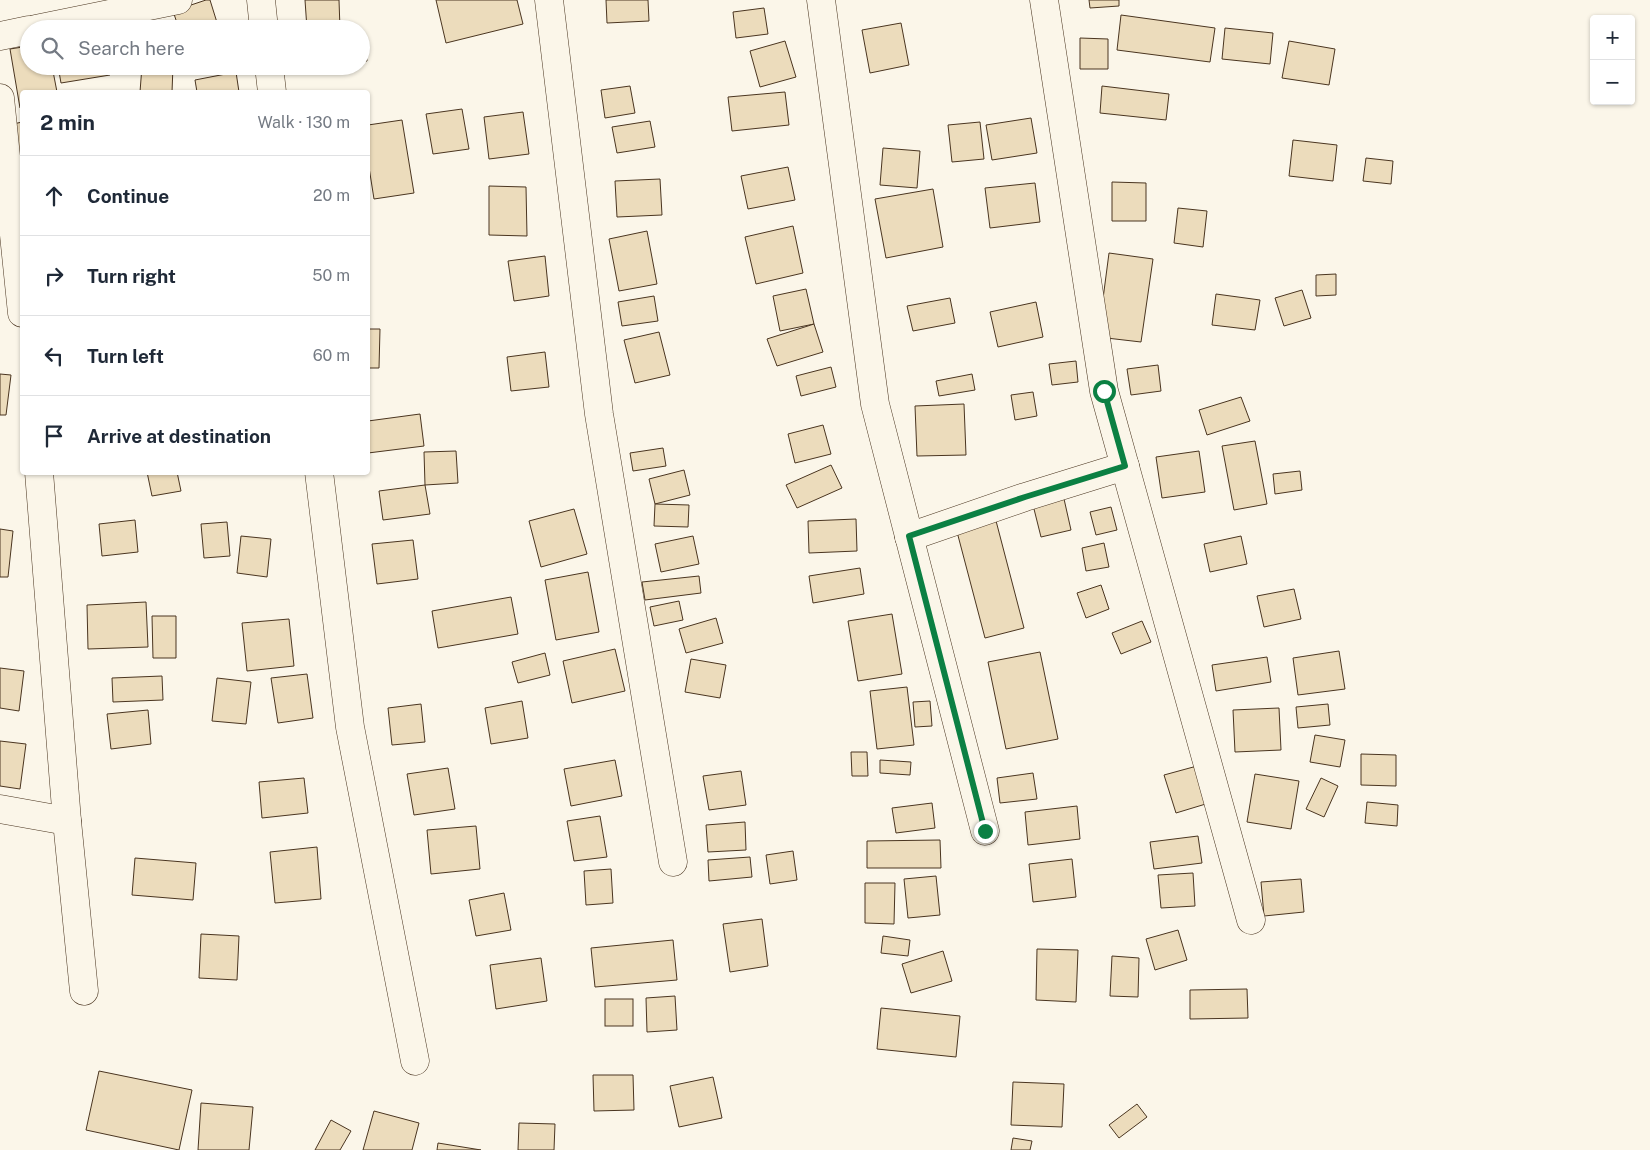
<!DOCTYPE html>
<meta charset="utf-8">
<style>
body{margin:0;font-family:"Public Sans",sans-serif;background:#f2f2f3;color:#1f2937}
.controls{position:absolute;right:15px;top:15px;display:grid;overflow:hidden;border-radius:5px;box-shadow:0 1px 4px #0004}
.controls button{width:45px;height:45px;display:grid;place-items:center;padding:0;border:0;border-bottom:1px solid #e0e1e3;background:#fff;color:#1f2937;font:25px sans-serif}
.stop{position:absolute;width:15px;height:15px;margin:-11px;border:4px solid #0b8043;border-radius:50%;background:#fff}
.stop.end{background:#0b8043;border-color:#fff;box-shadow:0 1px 5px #0008}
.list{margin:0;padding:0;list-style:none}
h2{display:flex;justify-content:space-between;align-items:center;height:65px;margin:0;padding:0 20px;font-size:21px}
h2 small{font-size:16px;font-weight:400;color:#747a83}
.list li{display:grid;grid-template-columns:32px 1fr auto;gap:15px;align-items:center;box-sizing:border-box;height:80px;padding:0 20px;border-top:1px solid #e0e1e3}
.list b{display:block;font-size:19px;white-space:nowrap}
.list em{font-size:16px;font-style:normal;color:#747a83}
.icon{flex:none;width:28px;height:28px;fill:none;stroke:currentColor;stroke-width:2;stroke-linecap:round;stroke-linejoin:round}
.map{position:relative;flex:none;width:1650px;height:1150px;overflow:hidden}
.search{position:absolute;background:#fff;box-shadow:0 1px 4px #0004;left:20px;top:20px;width:350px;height:55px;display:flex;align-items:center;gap:12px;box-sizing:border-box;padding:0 18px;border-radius:28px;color:#747a83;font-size:19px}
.panel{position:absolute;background:#fff;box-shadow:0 1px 4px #0004;left:20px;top:90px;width:350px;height:385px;border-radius:5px}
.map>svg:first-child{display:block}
.building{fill:#ecdcbc;stroke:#4a3520}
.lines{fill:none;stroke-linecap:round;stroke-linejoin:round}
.minor-casing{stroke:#4a3520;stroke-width:29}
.minor{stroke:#fbf6e9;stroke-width:28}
.route{stroke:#0b8043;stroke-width:6}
</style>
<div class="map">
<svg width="1650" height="1150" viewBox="0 0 1650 1150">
<rect width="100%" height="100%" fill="#fbf6e9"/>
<g class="building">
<path d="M206 0H210L219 29H179L173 11Z"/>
<path d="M305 0H339L340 29H307Z"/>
<path d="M436 0H517L523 24 446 43Z"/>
<path d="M606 0H648L649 21 607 23Z"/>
<path d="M1089 0H1119V6L1090 8Z"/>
<path d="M764 8 768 34 736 38 733 12Z"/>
<path d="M1121 15 1215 28 1210 62 1117 50Z"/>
<path d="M901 23 909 65 870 73 862 30Z"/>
<path d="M1225 28 1273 33 1270 64 1222 59Z"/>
<path d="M1080 38 1108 39V69H1080Z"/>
<path d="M361 41H365L367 61 361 62Z"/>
<path d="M785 41 796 77 760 87 750 51Z"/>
<path d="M1289 41 1335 49 1329 85 1282 78Z"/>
<path d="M29 46V66H52L57 92H22V108H20L10 49Z"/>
<path d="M58 66H109L110 75 61 83Z"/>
<path d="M142 66H173L172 92H140Z"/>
<path d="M236 72 239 92H197L195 80Z"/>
<path d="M630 86 635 113 605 118 601 90Z"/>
<path d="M1102 86 1169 94 1166 120 1100 113Z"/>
<path d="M785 92 789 125 732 131 728 97Z"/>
<path d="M462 109 469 149 433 154 426 114Z"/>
<path d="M523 112 529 154 489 159 484 117Z"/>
<path d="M1031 118 1037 153 992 160 986 125Z"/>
<path d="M402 120 414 193 374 199 368 161V125Z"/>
<path d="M650 121 655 147 617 153 612 127Z"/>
<path d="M22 122V185L9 125Z"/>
<path d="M980 122 984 159 952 162 948 125Z"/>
<path d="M1293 140 1337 145 1333 181 1289 176Z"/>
<path d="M883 148 920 151 917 188 880 185Z"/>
<path d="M1366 158 1393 161 1391 184 1363 181Z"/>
<path d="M788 167 795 200 748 209 741 176Z"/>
<path d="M660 179 662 215 617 217 615 181Z"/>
<path d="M1112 182 1146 183V221H1112Z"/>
<path d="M1035 183 1040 222 990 228 985 188Z"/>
<path d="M489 186 526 187 527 236 489 235Z"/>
<path d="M933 189 943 247 886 258 875 199Z"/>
<path d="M1178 208 1207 211 1203 247 1174 243Z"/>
<path d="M793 226 803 273 756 284 745 237Z"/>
<path d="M647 231 657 284 619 291 609 239Z"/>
<path d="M1109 253 1153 259 1141 342 1098 337Z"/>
<path d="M545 256 549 296 514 301 508 261Z"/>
<path d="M1336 274V295L1316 296V275Z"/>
<path d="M806 289 814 324 780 331 773 296Z"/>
<path d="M1302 290 1311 318 1284 326 1275 298Z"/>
<path d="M1216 294 1260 300 1255 330 1212 325Z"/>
<path d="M654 296 658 321 622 326 618 302Z"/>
<path d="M950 298 955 323 913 331 907 306Z"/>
<path d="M1036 302 1043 337 998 347 990 312Z"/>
<path d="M814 324 823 352 777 366 767 339Z"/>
<path d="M368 329H380L379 368H368Z"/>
<path d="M659 332 670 375 635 383 624 340Z"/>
<path d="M545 352 549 387 511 391 507 357Z"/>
<path d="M1076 361 1078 382 1052 385 1049 364Z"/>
<path d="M1158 365 1161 391 1131 395 1127 369Z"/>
<path d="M831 367 836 387 801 396 796 376Z"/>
<path d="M0 374 11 375 6 415H0Z"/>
<path d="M972 374 975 390 939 396 936 381Z"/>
<path d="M1033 392 1037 416 1015 420 1011 395Z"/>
<path d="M1241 397 1250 421 1207 435 1199 410Z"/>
<path d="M964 404 966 455 917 456 915 406Z"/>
<path d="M420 414 424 446 368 453V421Z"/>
<path d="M823 425 831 454 795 463 788 434Z"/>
<path d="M1255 441 1267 504 1234 510 1222 446Z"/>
<path d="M663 448 666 466 633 471 630 453Z"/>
<path d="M456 451 458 483 425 485 424 452Z"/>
<path d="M1199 451 1205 492 1162 498 1156 457Z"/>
<path d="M831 465 842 488 797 508 786 485Z"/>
<path d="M684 470 690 495 655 504 649 479Z"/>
<path d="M1300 471 1302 490 1275 494 1273 474Z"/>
<path d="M147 472H177L181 491 152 496Z"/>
<path d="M425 485 430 514 383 520 379 491Z"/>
<path d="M1062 490 1071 530 1041 537 1031 497Z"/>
<path d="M655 504 689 505 688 527 654 526Z"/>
<path d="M1111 507 1117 530 1096 535 1090 512Z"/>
<path d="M574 509 587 554 541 567 529 521Z"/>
<path d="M995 517 1024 628 985 638 956 528Z"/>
<path d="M856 519 857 551 809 553 808 521Z"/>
<path d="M135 520 138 552 102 556 99 524Z"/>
<path d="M227 522 230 556 204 558 201 524Z"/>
<path d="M0 529 13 531 8 577H0Z"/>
<path d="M241 536 271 539 267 577 237 573Z"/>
<path d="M693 536 699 564 661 572 655 544Z"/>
<path d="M1241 536 1247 564 1210 572 1204 544Z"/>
<path d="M413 540 418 579 377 584 372 544Z"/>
<path d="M1104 543 1109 567 1086 571 1082 548Z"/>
<path d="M860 568 864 594 813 603 809 576Z"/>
<path d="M588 572 599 632 556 640 545 580Z"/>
<path d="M699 576 701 593 645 600 642 582Z"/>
<path d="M1101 585 1109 609 1086 618 1077 593Z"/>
<path d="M1294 589 1301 619 1264 627 1257 596Z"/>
<path d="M511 597 518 634 438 648 432 611Z"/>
<path d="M679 601 683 620 654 626 650 607Z"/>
<path d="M146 602 148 647 88 649 87 605Z"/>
<path d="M892 614 902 674 858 681 848 621Z"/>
<path d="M152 616H176V658H153Z"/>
<path d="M716 618 723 643 686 653 679 629Z"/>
<path d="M289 619 294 666 247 671 242 623Z"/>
<path d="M1142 621 1151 642 1121 654 1112 633Z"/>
<path d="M615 649 625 691 572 703 563 661Z"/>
<path d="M1339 651 1345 689 1298 695 1293 658Z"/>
<path d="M1040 652 1058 739 1006 749 988 662Z"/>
<path d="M545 653 550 675 518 683 512 662Z"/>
<path d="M1267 657 1271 682 1216 691 1212 665Z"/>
<path d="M691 659 726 665 720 698 685 692Z"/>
<path d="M0 668 24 671 19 711 0 708Z"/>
<path d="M307 674 313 718 278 723 271 678Z"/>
<path d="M162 676 163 700 113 702 112 678Z"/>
<path d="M217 678 251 682 246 724 212 721Z"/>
<path d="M907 687 914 745 877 749 870 691Z"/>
<path d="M522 701 528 738 491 744 485 708Z"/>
<path d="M930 701 932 726 915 727 913 702Z"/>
<path d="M421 704 425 742 392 745 388 708Z"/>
<path d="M1328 704 1330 725 1298 728 1296 707Z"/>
<path d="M1279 708 1281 750 1235 752 1233 710Z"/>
<path d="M148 710 151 744 111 749 107 714Z"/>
<path d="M1315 735 1345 740 1340 767 1310 762Z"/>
<path d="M0 741 26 744 20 789 0 786Z"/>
<path d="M851 752H867L868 776H852Z"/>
<path d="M1361 754 1396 755V786L1361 785Z"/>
<path d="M615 760 622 796 571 806 564 769Z"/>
<path d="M880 760 911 762 910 775 880 773Z"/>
<path d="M1197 766 1209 803 1176 813 1164 775Z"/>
<path d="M448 768 455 809 414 815 407 774Z"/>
<path d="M741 771 746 805 709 810 703 776Z"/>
<path d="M1033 773 1037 799 1000 803 997 778Z"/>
<path d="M1255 774 1299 781 1291 829 1247 822Z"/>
<path d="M304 778 308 813 262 818 259 782Z"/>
<path d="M1321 778 1338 786 1324 817 1306 809Z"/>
<path d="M1367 802 1398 805 1397 826 1365 823Z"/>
<path d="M932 803 935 828 896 833 892 808Z"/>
<path d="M1077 806 1080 839 1028 845 1025 812Z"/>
<path d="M600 816 607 857 574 861 567 821Z"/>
<path d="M745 822 746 850 708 852 706 825Z"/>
<path d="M476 826 480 869 431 874 427 830Z"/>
<path d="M1198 836 1202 863 1154 869 1150 842Z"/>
<path d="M940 840 941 868H867V841Z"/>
<path d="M317 847 321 899 275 903 270 852Z"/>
<path d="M793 851 797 880 770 884 766 855Z"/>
<path d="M750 857 752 877 709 881 708 860Z"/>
<path d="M135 858 196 863 193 900 132 895Z"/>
<path d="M1072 859 1076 897 1033 902 1029 864Z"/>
<path d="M611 869 613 903 586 905 584 871Z"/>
<path d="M1193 873 1195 906 1161 908 1158 875Z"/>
<path d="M936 876 940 915 908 918 904 879Z"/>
<path d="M1301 879 1304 912 1264 916 1261 882Z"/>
<path d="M865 883H895L894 924 865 923Z"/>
<path d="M504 893 511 930 476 936 469 900Z"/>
<path d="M762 919 768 966 730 972 723 924Z"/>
<path d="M1178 930 1187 960 1155 970 1146 939Z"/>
<path d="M201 934 239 936 237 980 199 978Z"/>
<path d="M883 936 910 940 908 956 881 953Z"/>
<path d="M673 940 677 980 595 987 591 948Z"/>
<path d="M1037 949 1078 950 1076 1002 1036 1000Z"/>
<path d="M943 951 952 981 911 993 902 964Z"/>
<path d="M1112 956 1139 958 1138 997 1110 996Z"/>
<path d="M541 958 547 1001 496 1009 490 965Z"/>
<path d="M1247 989 1248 1018 1190 1019V990Z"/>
<path d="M675 996 677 1030 647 1032 646 998Z"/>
<rect x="605" y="999" width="28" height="27"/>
<path d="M881 1008 960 1016 956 1057 877 1049Z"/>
<path d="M99 1071 192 1090 179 1150 86 1130Z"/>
<path d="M593 1075H633L634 1110 594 1111Z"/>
<path d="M713 1077 722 1118 679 1127 670 1086Z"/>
<path d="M1013 1082 1064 1084 1062 1127 1011 1125Z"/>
<path d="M201 1103 253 1107 249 1150H198Z"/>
<path d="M1137 1104 1147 1117 1119 1138 1109 1125Z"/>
<path d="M374 1111 419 1123 412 1150H363Z"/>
<path d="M331 1120 351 1131 340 1150H315Z"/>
<path d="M519 1123 555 1124 554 1150H518Z"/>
<path d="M1013 1138 1032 1141 1030 1150H1011Z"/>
<path d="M438 1143 481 1150H437Z"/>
</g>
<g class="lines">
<defs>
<g id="minor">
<path d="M261 0 264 29"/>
<path d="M549 0 599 414 673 862"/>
<path d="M821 0 875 404 985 831"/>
<path d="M1044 0 1104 391 1251 920"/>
<path d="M36 29 178 0"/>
<path d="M0 36 29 30"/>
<path d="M269 66 272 92"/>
<path d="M0 98 22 313"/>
<path d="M39 472 67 821 84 991"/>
<path d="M319 472 350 727 415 1061"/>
<path d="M909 537 1025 497 1125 466"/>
<path d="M0 809 67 821"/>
</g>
</defs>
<use href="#minor" class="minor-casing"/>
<use href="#minor" class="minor"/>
</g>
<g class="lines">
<path class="route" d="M985 831 909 536 1025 497 1125 466 1104 391"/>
</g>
</svg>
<div class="controls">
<button>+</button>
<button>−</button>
</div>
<div class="stop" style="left:1104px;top:391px"></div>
<div class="stop end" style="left:985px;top:831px"></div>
<div class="search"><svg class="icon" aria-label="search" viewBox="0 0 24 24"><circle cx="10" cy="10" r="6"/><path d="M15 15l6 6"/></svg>Search here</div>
<section class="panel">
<h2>2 min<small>Walk · 130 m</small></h2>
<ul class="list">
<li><svg class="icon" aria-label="ahead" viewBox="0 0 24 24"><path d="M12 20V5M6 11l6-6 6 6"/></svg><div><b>Continue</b></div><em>20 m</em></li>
<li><svg class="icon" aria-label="right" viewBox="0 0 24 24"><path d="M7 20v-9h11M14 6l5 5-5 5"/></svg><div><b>Turn right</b></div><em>50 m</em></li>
<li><svg class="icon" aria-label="left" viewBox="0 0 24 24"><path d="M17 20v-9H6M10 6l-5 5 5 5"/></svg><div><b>Turn left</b></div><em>60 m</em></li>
<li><svg class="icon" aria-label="arrive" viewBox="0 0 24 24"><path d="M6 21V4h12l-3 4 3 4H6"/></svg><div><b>Arrive at destination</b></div></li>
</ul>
</section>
</div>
